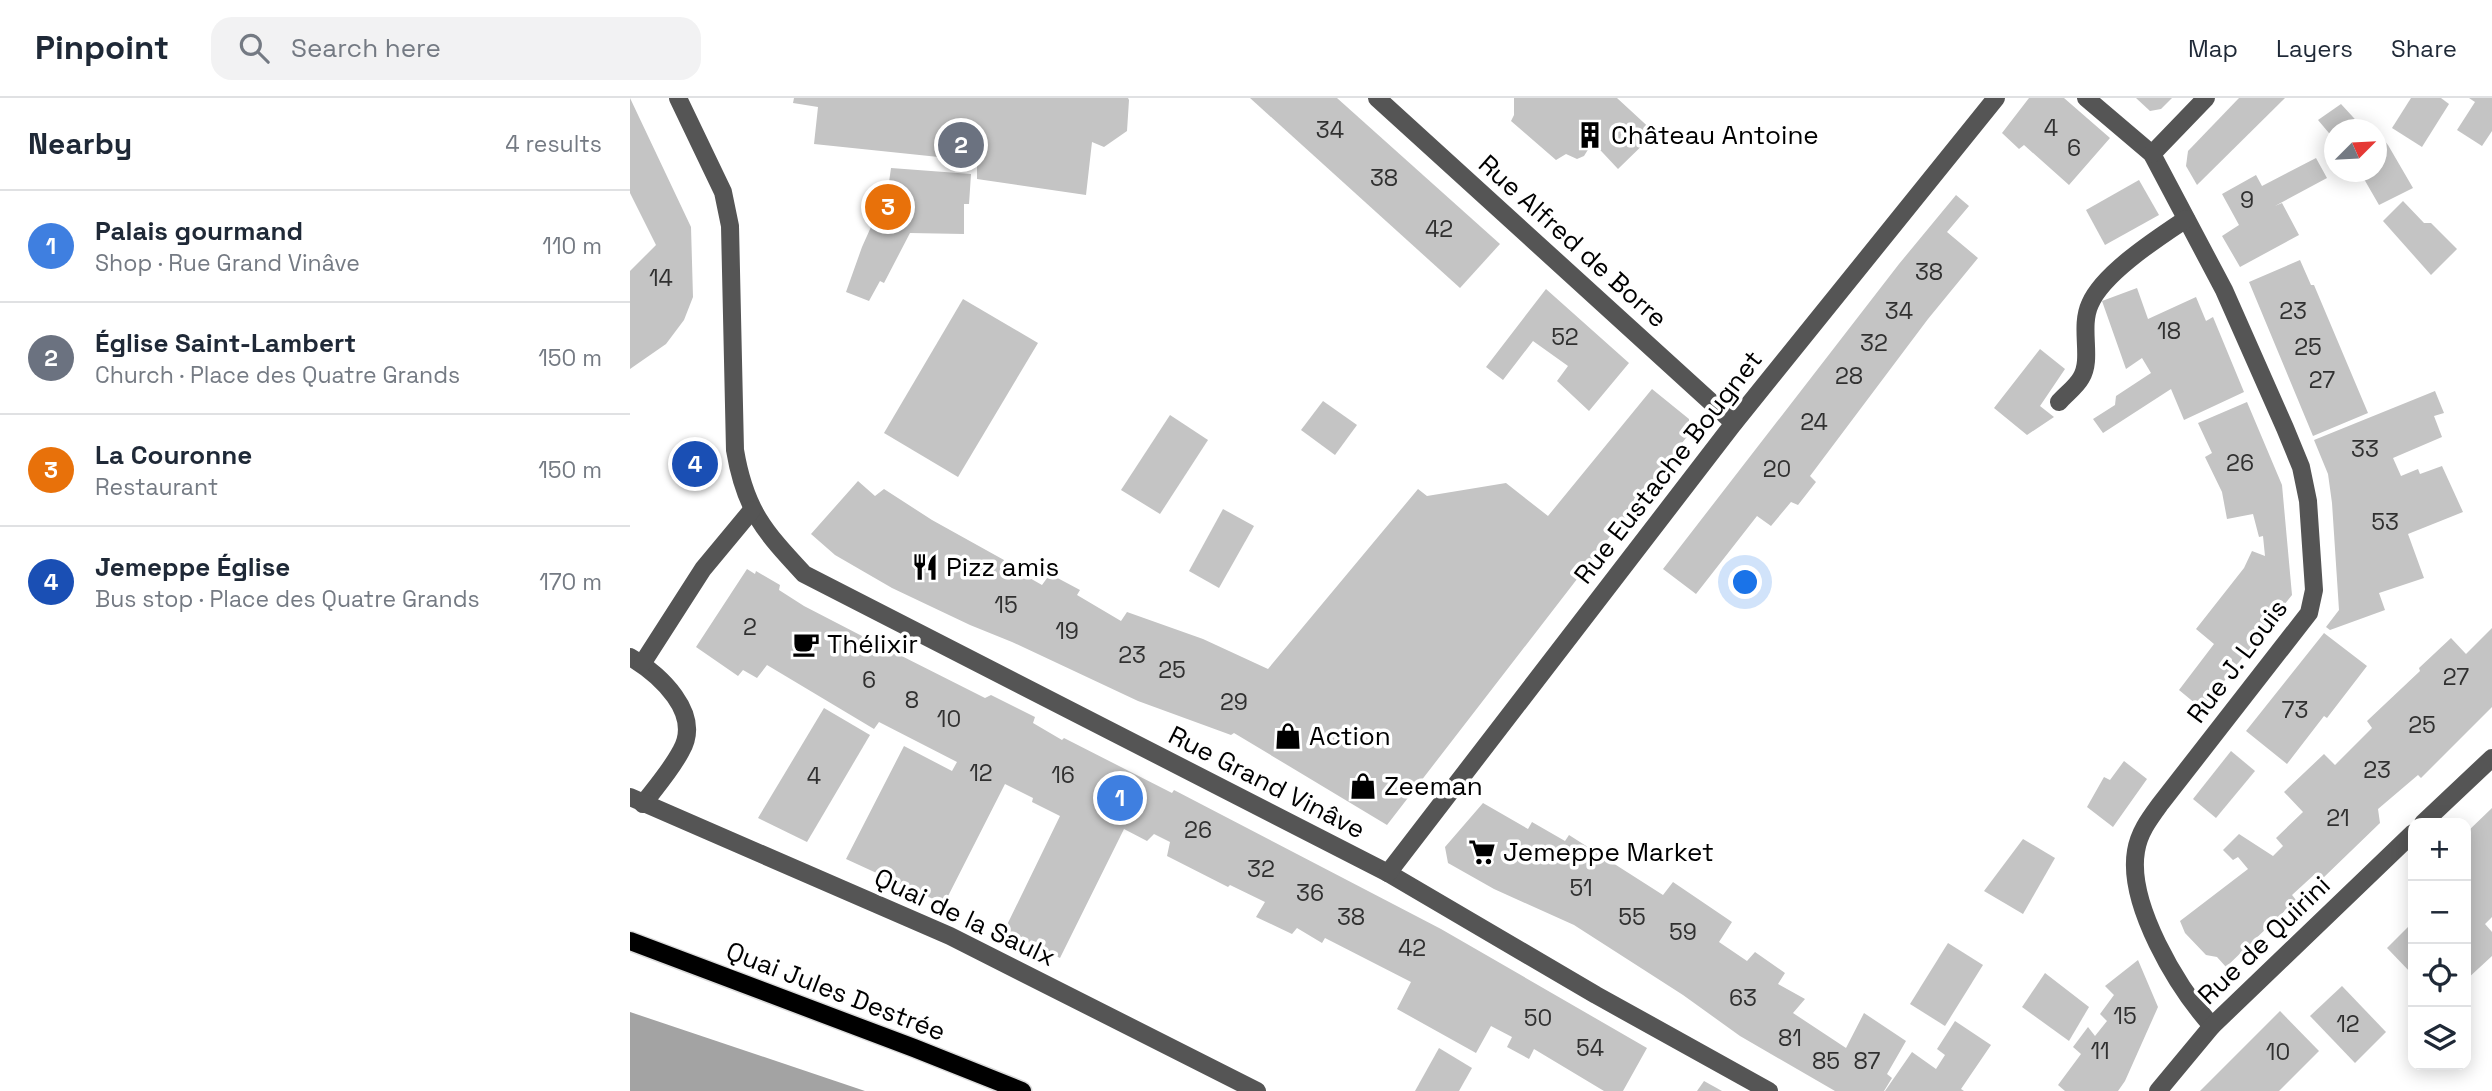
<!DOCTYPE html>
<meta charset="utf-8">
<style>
body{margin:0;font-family:"Space Grotesk",sans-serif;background:#f2f2f3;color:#1f2937}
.controls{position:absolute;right:21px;bottom:21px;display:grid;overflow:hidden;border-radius:14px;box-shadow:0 4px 18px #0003}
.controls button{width:63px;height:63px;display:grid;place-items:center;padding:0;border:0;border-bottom:2px solid #e0e1e3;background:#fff;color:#1f2937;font:35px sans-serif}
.compass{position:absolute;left:1694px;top:21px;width:63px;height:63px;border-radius:50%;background:#fff;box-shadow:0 4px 18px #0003;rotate:66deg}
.you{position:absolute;left:1116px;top:485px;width:24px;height:24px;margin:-18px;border:5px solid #fff;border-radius:50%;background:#1a73e8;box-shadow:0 0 0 10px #1a73e833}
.badge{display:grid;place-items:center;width:46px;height:46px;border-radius:50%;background:#ea580c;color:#fff;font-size:23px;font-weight:700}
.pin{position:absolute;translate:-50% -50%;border:4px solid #fff;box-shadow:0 2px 7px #0006}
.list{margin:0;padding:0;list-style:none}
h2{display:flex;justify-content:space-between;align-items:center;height:91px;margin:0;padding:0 28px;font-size:30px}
h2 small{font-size:23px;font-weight:400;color:#747a83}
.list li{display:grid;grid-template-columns:46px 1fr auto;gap:21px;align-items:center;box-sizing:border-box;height:112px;padding:0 28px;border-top:2px solid #e0e1e3}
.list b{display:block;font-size:26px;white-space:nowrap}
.list p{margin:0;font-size:23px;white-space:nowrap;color:#747a83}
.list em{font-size:23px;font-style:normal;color:#747a83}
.icon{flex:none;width:38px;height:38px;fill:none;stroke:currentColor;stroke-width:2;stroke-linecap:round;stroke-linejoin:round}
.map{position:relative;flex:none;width:1862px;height:993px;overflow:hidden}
header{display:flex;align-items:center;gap:42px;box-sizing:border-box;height:98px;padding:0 35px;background:#fff;border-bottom:2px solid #e0e1e3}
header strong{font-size:33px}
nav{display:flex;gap:38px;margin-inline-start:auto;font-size:24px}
.search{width:490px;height:63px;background:#f2f2f3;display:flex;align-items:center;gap:18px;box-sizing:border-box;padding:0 24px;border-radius:21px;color:#747a83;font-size:26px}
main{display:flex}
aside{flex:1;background:#fff}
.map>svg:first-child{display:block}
.water{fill:#a3a3a3}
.building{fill:#c4c4c4}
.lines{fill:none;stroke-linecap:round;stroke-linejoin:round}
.major-casing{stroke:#dbdbdb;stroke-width:21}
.minor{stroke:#555;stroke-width:18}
.major{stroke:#000;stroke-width:18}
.labels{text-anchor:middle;stroke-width:7;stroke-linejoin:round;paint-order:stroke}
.number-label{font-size:23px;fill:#313131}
.poi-label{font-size:26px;fill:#000;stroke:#fff;text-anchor:start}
.street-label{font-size:26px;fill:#000;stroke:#fff}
</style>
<header>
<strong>Pinpoint</strong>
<div class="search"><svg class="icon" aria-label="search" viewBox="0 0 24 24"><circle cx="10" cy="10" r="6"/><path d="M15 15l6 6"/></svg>Search here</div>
<nav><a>Map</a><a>Layers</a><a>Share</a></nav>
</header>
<main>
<aside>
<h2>Nearby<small>4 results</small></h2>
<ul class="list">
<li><span class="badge" style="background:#3f7fe0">1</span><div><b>Palais gourmand</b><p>Shop · Rue Grand Vinâve</p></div><em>110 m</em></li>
<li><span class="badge" style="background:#6b7280">2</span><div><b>Église Saint-Lambert</b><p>Church · Place des Quatre Grands</p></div><em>150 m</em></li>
<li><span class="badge" style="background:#e8710a">3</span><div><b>La Couronne</b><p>Restaurant</p></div><em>150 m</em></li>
<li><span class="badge" style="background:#1a4fb4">4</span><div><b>Jemeppe Église</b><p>Bus stop · Place des Quatre Grands</p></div><em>170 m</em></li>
</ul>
</aside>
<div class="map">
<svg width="1862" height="993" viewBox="0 0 1862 993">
<rect width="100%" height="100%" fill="#fff"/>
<path class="water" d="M0 914 235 993H0Z"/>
<g class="building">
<path d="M0 0 61 129 63 199 54 222 36 246 0 271V173L26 147 0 95Z"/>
<path d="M164 0H498L499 2 497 33 474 49 462 44 456 97 347 81V63L184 46 188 9 163 5Z"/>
<path d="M620 0H707L870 146 830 190Z"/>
<path d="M884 0H987L1025 35 988 71 958 39 959 50 954 58 947 61 936 56 926 62 881 23 884 17Z"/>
<path d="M1399 0H1434L1480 40 1439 87 1394 47 1389 51 1372 35Z"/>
<path d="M1506 0H1542L1531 11 1520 13Z"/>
<path d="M1609 0H1655L1567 87 1556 68 1558 53Z"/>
<path d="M1781 0H1811L1819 6 1792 49 1762 30Z"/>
<path d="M1839 0H1862V33L1852 48 1827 32 1845 4Z"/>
<path d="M1711 6 1734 31 1741 27 1745 32H1704V41L1688 22Z"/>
<path d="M1746 33 1758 47 1783 90 1749 107 1730 74H1746Z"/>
<path d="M1686 60 1697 80 1645 108 1652 105 1669 137 1610 169 1592 138 1609 127 1592 96 1626 77 1632 88Z"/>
<path d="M261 70 341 76 339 106H334V136L280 135 254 185 250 183 239 203 216 194 232 149 258 91Z"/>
<path d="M1509 82 1529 117 1475 147 1456 112Z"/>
<path d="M1326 97 1339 108 1317 134 1348 160 1298 221 1180 378 1186 384 1168 407 1161 404 1141 428 1127 418 1066 496 1033 471 1269 166Z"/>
<path d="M1773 103 1794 125H1801L1827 151 1801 177 1753 123Z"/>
<path d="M1670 162 1681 187H1684L1738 315 1683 338 1619 184Z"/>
<path d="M1507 190 1518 221 1566 199 1576 223 1583 219 1614 294 1554 322 1541 291 1473 335 1463 321 1485 307 1486 298 1521 275 1512 260 1496 271 1472 203Z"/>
<path d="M916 191 999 265 959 313 927 283 938 268 903 243 873 282 856 269Z"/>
<path d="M333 201 408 245 328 379 254 335Z"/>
<path d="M1410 251 1435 271 1410 308 1424 319 1397 337 1364 310Z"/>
<path d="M1022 291 1059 321V336L757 727 604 635 601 637 508 603 382 544 340 527 262 490 205 457 181 436 228 383 245 398 254 391 302 422 374 462 373 465 412 487 420 476 450 492 447 497 491 523 497 514 573 541 638 571 788 391 797 398 876 385 918 418Z"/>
<path d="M1805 293 1814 315 1804 318 1812 339 1763 360 1771 378 1788 371 1790 376 1812 368 1833 414 1778 436 1794 480 1749 495 1755 512 1700 532 1696 529 1709 512 1702 405 1698 376 1684 342Z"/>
<path d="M693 303 727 327 705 357 671 332Z"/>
<path d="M1617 304 1652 387 1662 497 1572 611 1549 592 1584 546 1566 531 1614 470 1622 453 1635 458 1633 438 1629 439 1623 416 1597 421 1592 394 1575 359 1582 355 1568 325Z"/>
<path d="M540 317 578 342 530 416 491 392Z"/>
<path d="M593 411 624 428 589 490 559 473Z"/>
<path d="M117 471 125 476 126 473 150 487 149 492 174 508 232 538 355 600 361 597 405 619 403 625 432 642 434 640 542 695 544 692 811 831 1017 950 993 993H974L904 951 899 961 877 949 882 939 861 928 846 955 767 911 781 884 695 840 692 845 667 830 662 836 626 819 635 804 600 787 598 789 537 758 540 744 524 736 517 743 494 731 430 860 394 842 375 831 430 718 402 704 403 700 375 686 314 806 216 761 274 648 322 673 327 664 249 624 244 631 137 567 127 580 113 572 108 578 66 549Z"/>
<path d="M1862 530V609L1791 680 1788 677 1748 711 1750 725 1692 781 1686 775 1662 797 1666 802 1596 869 1587 859 1576 857 1555 835 1550 823 1618 771 1608 759 1603 762 1593 752 1609 736 1643 758 1653 748 1646 740 1673 714 1654 694 1694 656 1705 667 1742 630 1737 623 1790 573 1789 570 1821 540 1836 556Z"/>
<path d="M1694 535 1737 568 1697 620 1694 618 1657 666 1616 633Z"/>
<path d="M194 610 240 637 177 744 128 720Z"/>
<path d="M1601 653 1625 673 1586 720 1563 701Z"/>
<path d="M1494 663 1517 681 1483 729 1457 709 1474 679 1480 682Z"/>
<path d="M853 705 898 731 902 724 935 743 939 737 1033 797 1043 784 1102 824 1089 844 1117 863 1125 854 1155 875 1148 886 1175 901 1163 915 1216 950 1234 915 1276 943 1257 976 1262 980 1254 993H1205L1110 938 1053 897 944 827 864 791 818 765 815 749Z"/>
<path d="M1862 710V819L1855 826 1862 834V858L1836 882V735Z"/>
<path d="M1393 741 1425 760 1393 816 1354 793Z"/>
<path d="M1783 824V877L1757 850Z"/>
<path d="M1318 845 1353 867 1315 928 1280 906Z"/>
<path d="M1508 862 1528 909 1495 983 1488 993H1435L1428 987 1451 956 1443 949 1458 929 1465 938 1477 923 1470 916 1484 897 1475 888Z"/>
<path d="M1415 875 1459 909 1439 943 1392 909Z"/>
<path d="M1712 888 1756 934 1725 965 1680 918Z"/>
<path d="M1650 913 1689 953 1649 993H1570Z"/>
<path d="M1325 923 1361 947 1331 991 1334 993H1255L1282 954 1306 971 1315 957 1307 951Z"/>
<path d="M809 950 842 970 829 993H785Z"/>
<path d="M1074 983 1092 993H1067Z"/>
</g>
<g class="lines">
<defs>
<path id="major" d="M0 843 284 950 392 993"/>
</defs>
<use href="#major" class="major-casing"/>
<g class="minor">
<path d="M48 0 93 94 100 128 105 352C115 412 134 433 174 476L758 775 966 897 1139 993"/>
<path d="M747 0 1104 325"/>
<path d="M1456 0 1522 56 1594 192 1655 330 1671 369 1678 403 1684 492 1679 515 1531 705C1520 720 1509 734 1506 753 1497 806 1547 889 1582 928"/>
<path d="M1522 56 1576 0"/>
<path d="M1429 304C1436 296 1446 289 1451 280 1463 261 1449 230 1460 206 1473 175 1529 139 1556 121"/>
<path d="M0 559C29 576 73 615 51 653 41 672 26 689 13 706"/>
<path d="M12 566 73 471 122 412"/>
<path d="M0 699 320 838 627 993"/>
<path d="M1793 725 1862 660"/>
<path d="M758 775 1104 325 1366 0"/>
<path d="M1528 993 1582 928 1783 735"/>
</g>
<use href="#major" class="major"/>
</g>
<defs>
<symbol id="building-bare" viewBox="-9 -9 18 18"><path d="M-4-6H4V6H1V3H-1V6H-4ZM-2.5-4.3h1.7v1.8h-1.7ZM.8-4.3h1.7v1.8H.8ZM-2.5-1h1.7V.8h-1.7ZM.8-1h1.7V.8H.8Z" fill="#000" stroke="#fff" stroke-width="2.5" paint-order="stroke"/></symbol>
<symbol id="restaurant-bare" viewBox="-9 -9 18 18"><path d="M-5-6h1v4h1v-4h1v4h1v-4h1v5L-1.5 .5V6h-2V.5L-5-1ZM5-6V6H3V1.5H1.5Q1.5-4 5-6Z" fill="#000" stroke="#fff" stroke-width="2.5" paint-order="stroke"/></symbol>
<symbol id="cafe-bare" viewBox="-9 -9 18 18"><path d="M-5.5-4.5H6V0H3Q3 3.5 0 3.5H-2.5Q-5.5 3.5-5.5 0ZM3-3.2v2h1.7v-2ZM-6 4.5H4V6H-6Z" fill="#000" stroke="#fff" stroke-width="2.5" paint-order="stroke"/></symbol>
<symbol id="shop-bare" viewBox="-9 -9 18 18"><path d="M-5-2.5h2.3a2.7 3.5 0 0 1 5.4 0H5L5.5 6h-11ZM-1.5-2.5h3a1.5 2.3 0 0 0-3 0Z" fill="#000" stroke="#fff" stroke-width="2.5" paint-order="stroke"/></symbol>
<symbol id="supermarket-bare" viewBox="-9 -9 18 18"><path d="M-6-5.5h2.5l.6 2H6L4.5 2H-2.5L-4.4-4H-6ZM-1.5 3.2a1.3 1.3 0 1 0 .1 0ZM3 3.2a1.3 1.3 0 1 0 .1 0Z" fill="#000" stroke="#fff" stroke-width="2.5" paint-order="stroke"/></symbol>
</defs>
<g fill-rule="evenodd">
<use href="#building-bare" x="941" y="18" width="38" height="38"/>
<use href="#restaurant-bare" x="276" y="450" width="38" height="38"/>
<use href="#cafe-bare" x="157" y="527" width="38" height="38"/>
<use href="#shop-bare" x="639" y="619" width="38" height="38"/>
<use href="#shop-bare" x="714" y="669" width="38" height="38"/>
<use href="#supermarket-bare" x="833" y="735" width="38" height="38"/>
</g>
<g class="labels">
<g class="number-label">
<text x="1421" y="38">4</text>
<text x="700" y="40">34</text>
<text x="1444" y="58">6</text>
<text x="754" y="88">38</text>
<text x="1617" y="110">9</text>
<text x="809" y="139">42</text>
<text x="1299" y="182">38</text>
<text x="31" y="188">14</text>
<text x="1269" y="221">34</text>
<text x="1663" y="221">23</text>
<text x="1539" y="241">18</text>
<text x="935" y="247">52</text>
<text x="1244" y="253">32</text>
<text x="1678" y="257">25</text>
<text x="1219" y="286">28</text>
<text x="1692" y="290">27</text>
<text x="1184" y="332">24</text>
<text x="1735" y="359">33</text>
<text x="1610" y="373">26</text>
<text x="1147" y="379">20</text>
<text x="1755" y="432">53</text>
<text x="376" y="515">15</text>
<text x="120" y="537">2</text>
<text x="437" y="541">19</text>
<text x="502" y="565">23</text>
<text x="542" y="580">25</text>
<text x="1826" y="587">27</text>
<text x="239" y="590">6</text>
<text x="282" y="610">8</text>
<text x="604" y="612">29</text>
<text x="1665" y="620">73</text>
<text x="319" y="629">10</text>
<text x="1792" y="635">25</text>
<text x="1747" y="680">23</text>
<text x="351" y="683">12</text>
<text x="433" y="685">16</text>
<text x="184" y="686">4</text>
<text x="1708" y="728">21</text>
<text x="568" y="740">26</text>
<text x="631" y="779">32</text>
<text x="951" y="798">51</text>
<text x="680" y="803">36</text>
<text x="721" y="827">38</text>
<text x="1002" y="827">55</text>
<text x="1053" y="842">59</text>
<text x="782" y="858">42</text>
<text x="1113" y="908">63</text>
<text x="1495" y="926">15</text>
<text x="908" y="928">50</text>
<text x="1718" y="934">12</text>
<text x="1160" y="948">81</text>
<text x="960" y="958">54</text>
<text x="1470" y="961">11</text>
<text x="1648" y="962">10</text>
<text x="1196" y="971">85</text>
<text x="1237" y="971">87</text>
</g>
<g class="poi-label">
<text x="981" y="46">Château Antoine</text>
<text x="316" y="478">Pizz amis</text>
<text x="197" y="555">Thélixir</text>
<text x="679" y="647">Action</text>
<text x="754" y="697">Zeeman</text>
<text x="873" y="763">Jemeppe Market</text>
</g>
<g class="street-label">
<text transform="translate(943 143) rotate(42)" y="9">Rue Alfred de Borre</text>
<text transform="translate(1038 369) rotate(-52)" y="9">Rue Eustache Bougnet</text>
<text transform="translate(1607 563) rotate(-53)" y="9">Rue J. Louis</text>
<text transform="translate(637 684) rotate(27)" y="9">Rue Grand Vinâve</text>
<text transform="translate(335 819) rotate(25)" y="9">Quai de la Saulx</text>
<text transform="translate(1634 842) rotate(-44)" y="9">Rue de Quirini</text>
<text transform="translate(206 893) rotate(21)" y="9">Quai Jules Destrée</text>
</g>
</g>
</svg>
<div class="controls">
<button>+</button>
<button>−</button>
<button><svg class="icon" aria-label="locate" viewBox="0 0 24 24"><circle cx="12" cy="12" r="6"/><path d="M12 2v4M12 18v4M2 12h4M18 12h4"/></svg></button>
<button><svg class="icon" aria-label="layers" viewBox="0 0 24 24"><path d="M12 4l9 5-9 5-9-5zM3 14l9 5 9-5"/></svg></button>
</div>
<svg class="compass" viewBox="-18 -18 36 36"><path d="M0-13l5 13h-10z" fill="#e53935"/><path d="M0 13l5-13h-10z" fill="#747a83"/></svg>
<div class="you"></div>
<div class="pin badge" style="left:490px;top:700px;background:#3f7fe0">1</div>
<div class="pin badge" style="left:331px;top:47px;background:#6b7280">2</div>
<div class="pin badge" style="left:258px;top:109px;background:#e8710a">3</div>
<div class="pin badge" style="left:65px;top:366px;background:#1a4fb4">4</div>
</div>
</main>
